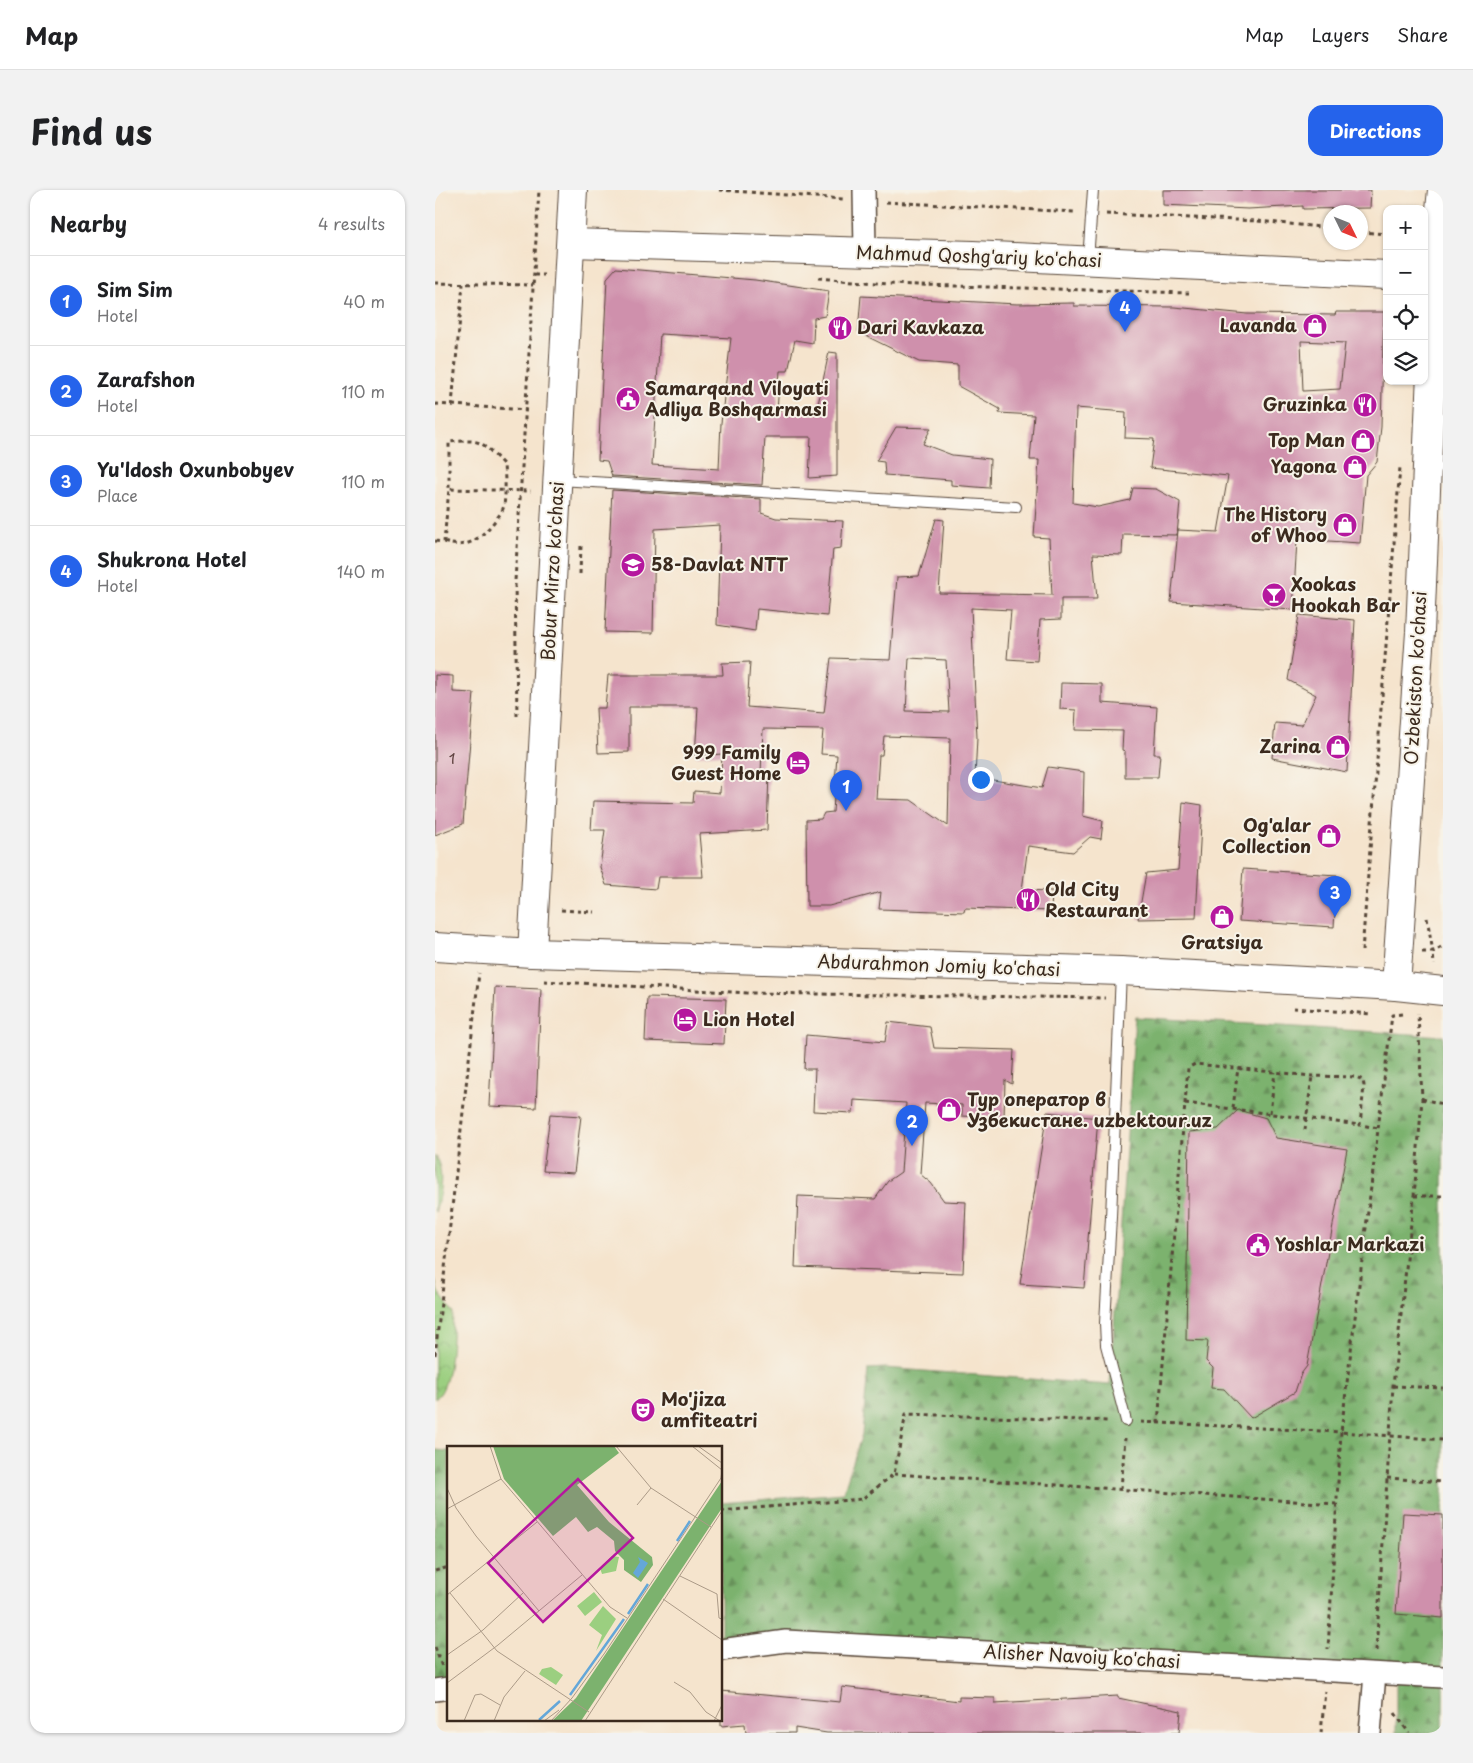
<!DOCTYPE html>
<meta charset="utf-8">
<style>
body{margin:0;font-family:"Playpen Sans",sans-serif;background:#f2f2f2;color:#202124}
.controls{position:absolute;right:15px;top:15px;display:grid;overflow:hidden;border-radius:10px;box-shadow:0 1px 4px #0004}
.controls button{width:45px;height:45px;display:grid;place-items:center;padding:0;border:0;border-bottom:1px solid #e0e0e0;background:#fff;color:#202124;font:25px sans-serif}
.compass{position:absolute;left:888px;top:15px;width:45px;height:45px;border-radius:50%;background:#fff;box-shadow:0 1px 4px #0004;rotate:133deg}
.you{position:absolute;left:545px;top:589px;width:18px;height:18px;margin:-12px;border:4px solid #fff;border-radius:50%;background:#1a73e8;box-shadow:0 0 0 8px #1a73e833}
.badge{display:grid;place-items:center;width:32px;height:32px;border-radius:50%;background:#2563eb;color:#fff;font-size:16px;font-weight:700}
.pin{position:absolute;translate:-50% -41px;filter:drop-shadow(0 1px 2px #0008)}
.pin::after{content:'';position:absolute;top:26px;width:18px;height:15px;background:inherit;clip-path:polygon(0 0,100% 0,50% 100%)}
.list{margin:0;padding:0;list-style:none}
h2{display:flex;justify-content:space-between;align-items:center;height:65px;margin:0;padding:0 20px;font-size:21px}
h2 small{font-size:16px;font-weight:400;color:#757577}
.list li{display:grid;grid-template-columns:32px 1fr auto;gap:15px;align-items:center;box-sizing:border-box;height:90px;padding:0 20px;border-top:1px solid #e0e0e0}
.list b{display:block;font-size:19px;white-space:nowrap}
.list p{margin:0;font-size:16px;white-space:nowrap;color:#757577}
.list em{font-size:16px;font-style:normal;color:#757577}
.icon{flex:none;width:28px;height:28px;fill:none;stroke:currentColor;stroke-width:2;stroke-linecap:round;stroke-linejoin:round}
.map{position:relative;flex:none;width:1008px;height:1543px;overflow:hidden;border-radius:15px}
header{display:flex;align-items:center;gap:30px;box-sizing:border-box;height:70px;padding:0 25px;background:#fff;border-bottom:1px solid #e0e0e0}
header strong{font-size:24px}
nav{display:flex;gap:28px;margin-inline-start:auto;font-size:18px}
.intro{display:flex;align-items:center;justify-content:space-between;box-sizing:border-box;height:120px;padding:0 30px}
h1{margin:0;font-size:35px}
.button{padding:12px 22px;border-radius:15px;background:#2563eb;color:#fff;font-size:18px;font-weight:700}
main{display:flex;gap:30px;padding:0 30px}
aside{flex:1;background:#fff;border-radius:15px;box-shadow:0 1px 4px #0004}
.map>svg:first-child{display:block}
.forest{fill:url(#forest-firs);stroke:#5c6e46}
.park{fill:url(#park-crowns);stroke:#6b7c4f}
.building{fill:#cf90ac;fill-rule:evenodd}
.lines{fill:none;stroke-linecap:round;stroke-linejoin:round}
.lane-casing{stroke:#574638;stroke-width:12}
.street-casing{stroke:#574638;stroke-width:24}
.secondary-casing{stroke:#574638;stroke-width:30}
.path{stroke:#574638;stroke-width:3;stroke-dasharray:4 4;stroke-linecap:butt}
.lane{stroke:#fff;stroke-width:10}
.street{stroke:#fff;stroke-width:21}
.secondary{stroke:#fff;stroke-width:28}
.labels{text-anchor:middle;stroke-width:4;stroke-linejoin:round;paint-order:stroke}
.number-label{font-size:15px;fill:#604442}
.street-label{font-size:18px;fill:#3b2a1e;stroke:#f7f3e8}
.poi-label{font-size:18px;font-weight:bold;fill:#3b2a1e;stroke:#f7f3e8;text-anchor:start}
.inset-river{fill:none;stroke:#64a7d9;stroke-width:2.5}
.inset-road{fill:none;stroke:#ab9a87;stroke-width:1}
.view{fill:#b5179e;fill-opacity:0.15;stroke:#b5179e;stroke-width:2.5}
.inset-edge{fill:none;stroke:#3b2a1e;stroke-width:2.5}
</style>
<header>
<strong>Map</strong>
<nav><a>Map</a><a>Layers</a><a>Share</a></nav>
</header>
<div class="intro"><h1>Find us</h1><a class="button">Directions</a></div>
<main>
<aside>
<h2>Nearby<small>4 results</small></h2>
<ul class="list">
<li><span class="badge">1</span><div><b>Sim Sim</b><p>Hotel</p></div><em>40 m</em></li>
<li><span class="badge">2</span><div><b>Zarafshon</b><p>Hotel</p></div><em>110 m</em></li>
<li><span class="badge">3</span><div><b>Yu'ldosh Oxunbobyev</b><p>Place</p></div><em>110 m</em></li>
<li><span class="badge">4</span><div><b>Shukrona Hotel</b><p>Hotel</p></div><em>140 m</em></li>
</ul>
</aside>
<div class="map">
<svg width="1008" height="1543" viewBox="0 0 1008 1543">
<defs>
<pattern id="forest-firs" width="22" height="20" patternUnits="userSpaceOnUse" patternTransform="scale(1.25)"><rect width="22" height="20" fill="#7cb26e"/><path d="M5 1l3.5 6h-7zM16 11l3.5 6h-7z" fill="#67915a"/></pattern>
<pattern id="park-crowns" width="20" height="18" patternUnits="userSpaceOnUse" patternTransform="scale(1.25)"><rect width="20" height="18" fill="#9bcf80"/><path d="M2 6a3 3 0 1 1 6 0M12 15a3 3 0 1 1 6 0" fill="none" stroke="#86b26e"/></pattern>
</defs>
<rect width="100%" height="100%" fill="#f7f3e8"/>
<filter id="ink" filterUnits="userSpaceOnUse"><feTurbulence type="fractalNoise" baseFrequency=".02" numOctaves="2"/><feDisplacementMap in="SourceGraphic" scale="10" xChannelSelector="R" yChannelSelector="G"/><feConvolveMatrix kernelMatrix="1 2 1 2 8 2 1 2 1" color-interpolation-filters="sRGB"/></filter>
<filter id="wash" filterUnits="userSpaceOnUse"><feTurbulence type="fractalNoise" baseFrequency=".0096" numOctaves="4" result="noise"/><feDisplacementMap in="SourceGraphic" scale="20" xChannelSelector="R" yChannelSelector="G"/><feGaussianBlur stdDeviation="1.12" result="paint"/><feColorMatrix in="noise" values="0 0 0 0 0 0 0 0 0 0 0 0 0 0 0 0 0 1.4 0 .05"/><feComposite in="paint" operator="in"/></filter>
<g filter="url(#wash)">
<rect width="100%" height="100%" fill="#f5e4cd"/>
<g class="forest">
<path d="M700 827 1008 846V1543H961V1478L286 1459V1313L408 1303 427 1244 433 1179 450 1178 675 1195Z"/>
<path d="M0 1260 14 1261V1495L0 1497Z"/>
</g>
<g class="park">
<path d="M0 966C10 981 5 1005 0 1022Z"/>
<path d="M0 1090 3 1102 18 1122C17 1143 18 1196 0 1209Z"/>
</g>
<g id="blocks">
<g class="building">
<path d="M728 0H936L935 18 868 19V16L813 19 728 15Z"/>
<path d="M181 78 320 90 394 101 390 126 379 128 378 153 360 150 353 181H345L342 221 381 224 394 162 402 163V286L374 288 376 247H330L327 295 177 286 172 271 163 270 172 88ZM225 144 296 148 286 233 284 279 217 275Z"/>
<path d="M426 106 582 114 639 113V116L739 117 812 124 900 125 901 122H949L946 237 942 272 931 285 925 353 862 349 858 420 736 412 743 340 783 342 793 286 715 278 719 249 690 248 691 222 641 218 638 313 663 317 695 310 698 298 721 299 745 312 742 345 688 344 687 365 658 364 662 409H626V429L605 430 602 471 572 469 576 420 536 418 542 548 540 587 607 598 613 577 649 582 648 626 668 631 666 649 655 647 638 662 593 656 587 700 617 701 616 721 530 718 529 722 444 719 446 702 394 716H372L371 630 386 629 389 623 398 622 402 565 386 564 388 540 328 539 326 583H334L332 640 264 644 268 687H223L221 699 171 695 165 677 170 640H156L158 611 258 613 259 601 285 603 287 564 260 566 263 517H194V562L163 563 161 518H170L173 485H288L287 473 315 472 312 517 389 523 396 468 455 470 462 387 484 386 501 329 509 330 504 403 617 405 614 348 599 347 604 270H595L599 225 564 223 565 219 523 196V175L484 172 423 142ZM866 151 910 153 905 199 868 201ZM474 468 511 470 514 522 471 521ZM449 546 515 548 513 636 476 610 441 609 444 565H447Z"/>
<path d="M461 237 496 238 488 254 517 265 555 269 554 298 516 295V290L450 285 449 272 441 271Z"/>
<path d="M177 300 326 309V323L341 328 408 331 406 358 398 359 392 426 322 419 320 441 282 435 285 335 220 339 218 443 170 442Z"/>
<path d="M864 425 920 430 912 582 837 568 840 533 867 535 881 505 853 490Z"/>
<path d="M0 485 18 486V502L39 503 28 634 0 645Z"/>
<path d="M626 493 667 494V513L722 517 719 564H725L723 587H690V561L687 560 688 541 640 540 641 520 625 519Z"/>
<path d="M748 612 767 615 761 728 703 729 711 683 743 680Z"/>
<path d="M808 679 902 685 899 737 804 731Z"/>
<path d="M60 797 106 799 101 918 54 916Z"/>
<path d="M212 807 291 809 289 854 210 851Z"/>
<path d="M453 832 495 837 499 858 579 860 577 894 570 890 569 928 527 926V915L490 913 485 984 496 993 509 1011 531 1012 528 1083 360 1077 363 1006 440 1009 453 991 466 982 471 913 419 910 418 923 378 921 380 879H369L371 845 450 852Z"/>
<path d="M803 920 831 928 841 948 912 959 872 1176 866 1184 860 1202 816 1228 789 1199 776 1198 778 1178 771 1171 773 1151 751 1150 754 942 783 939Z"/>
<path d="M612 922 663 928 649 1098 585 1094Z"/>
<path d="M115 924 146 926 139 983 108 981Z"/>
<path d="M968 1323 1008 1325V1428L961 1424Z"/>
<path d="M407 1497 524 1511V1507L560 1508V1513L683 1506V1508L746 1521 744 1543H392L360 1538V1543H311L310 1534 286 1536V1501L405 1512Z"/>
</g>
</g>
</g>
<g filter="url(#ink)">
<use href="#blocks" fill-opacity="0" stroke="#574638" stroke-width="1"/>
<g class="lines">
<defs>
<g id="lane">
<path d="M653 70 658 0"/>
<path d="M124 290 581 317"/>
<path d="M686 782 676 1027 670 1133 671 1155 691 1231"/>
</g>
<g id="street">
<path d="M429 0 430 62"/>
<path d="M286 1460 351 1451 1008 1487"/>
<path d="M0 1500 14 1498"/>
<path d="M935 1543 940 1484"/>
</g>
<g id="secondary">
<path d="M136 53 538 65 952 85"/>
<path d="M0 757 97 763 686 781 961 796 1008 801"/>
<path d="M97 763 138 0"/>
<path d="M961 796 985 442 999 112 998 88 1007 0"/>
</g>
</defs>
<use href="#lane" class="lane-casing"/>
<use href="#street" class="street-casing"/>
<use href="#secondary" class="secondary-casing"/>
<g class="path">
<path d="M284 0 408 9"/>
<path d="M451 12 640 22"/>
<path d="M671 24 822 31 896 38"/>
<path d="M926 42 952 44"/>
<path d="M99 85H109"/>
<path d="M383 88 453 94 754 103"/>
<path d="M0 93 98 95"/>
<path d="M0 214 17 215 28 94"/>
<path d="M17 215 91 220"/>
<path d="M0 351 9 352 14 299 96 301"/>
<path d="M9 352C32 360 45 349 59 332 63 327 68 321 69 315 71 302 70 288 69 275 46 251 48 249 14 252V299"/>
<path d="M145 384 146 355"/>
<path d="M82 526 80 391 104 0"/>
<path d="M126 720 159 722"/>
<path d="M992 728 998 762 1008 756"/>
<path d="M927 761 965 277"/>
<path d="M987 762H998L999 775"/>
<path d="M109 791 312 803 670 808"/>
<path d="M858 818 937 824"/>
<path d="M967 824 957 825 906 1242 1008 1250"/>
<path d="M987 909 1008 914"/>
<path d="M750 913 925 935"/>
<path d="M798 918 803 878"/>
<path d="M835 923 840 882"/>
<path d="M870 940 877 886"/>
<path d="M979 1006H1008"/>
<path d="M0 1165 44 783"/>
<path d="M958 1196 1008 1198"/>
<path d="M706 1232 906 1242 893 1459"/>
<path d="M723 1233 753 878 760 874 877 886 921 887 928 890 929 896 925 935 944 938"/>
<path d="M459 1284 901 1314"/>
<path d="M952 1288 1008 1292"/>
<path d="M686 1299 690 1248"/>
<path d="M286 1321 427 1309 459 1284 471 1224 675 1231"/>
<path d="M0 1381 14 1377"/>
<path d="M0 1457 7 1477"/>
<path d="M941 1461 958 1196 979 1006 987 909 983 823"/>
<path d="M960 1523 974 1543"/>
<path d="M886 1543 890 1501"/>
</g>
<use href="#lane" class="lane"/>
<use href="#street" class="street"/>
<use href="#secondary" class="secondary"/>
</g>
</g>
<defs>
<symbol id="shop-disc" viewBox="-11 -11 22 22"><circle r="9.5" fill="#b5179e" stroke="#f7f3e8"/><path d="M-5-2.5h2.3a2.7 3.5 0 0 1 5.4 0H5L5.5 6h-11ZM-1.5-2.5h3a1.5 2.3 0 0 0-3 0Z" fill="#fff"/></symbol>
<symbol id="restaurant-disc" viewBox="-11 -11 22 22"><circle r="9.5" fill="#b5179e" stroke="#f7f3e8"/><path d="M-5-6h1v4h1v-4h1v4h1v-4h1v5L-1.5 .5V6h-2V.5L-5-1ZM5-6V6H3V1.5H1.5Q1.5-4 5-6Z" fill="#fff"/></symbol>
<symbol id="civic-disc" viewBox="-11 -11 22 22"><circle r="9.5" fill="#b5179e" stroke="#f7f3e8"/><path d="M-.6-6.5H3V-4.5H.6V-3L4-1V1h2V6H-6V1h2V-1L-.6-3ZM-1.2 2.5V6h2.4V2.5Z" fill="#fff"/></symbol>
<symbol id="school-disc" viewBox="-11 -11 22 22"><circle r="9.5" fill="#b5179e" stroke="#f7f3e8"/><path d="M0-5L7-2L0 1L-7-2ZM-4 1L0 2.5L4 1V4Q0 6-4 4Z" fill="#fff"/></symbol>
<symbol id="bar-disc" viewBox="-11 -11 22 22"><circle r="9.5" fill="#b5179e" stroke="#f7f3e8"/><path d="M-6-5H6L.8 .8V4.5H3.5V6h-7V4.5H-.8V.8Z" fill="#fff"/></symbol>
<symbol id="hotel-disc" viewBox="-11 -11 22 22"><circle r="9.5" fill="#b5179e" stroke="#f7f3e8"/><path d="M-6-4.5h1.5V1H6V5H4.5V3h-9V5H-6ZM-4 0a1.8 1.8 0 1 1 3.6 0ZM.5 0V-2.5h3Q6-2.5 6 0Z" fill="#fff"/></symbol>
<symbol id="theatre-disc" viewBox="-11 -11 22 22"><circle r="9.5" fill="#b5179e" stroke="#f7f3e8"/><path d="M-5-5.5Q0-4 5-5.5V0Q5 5 0 6Q-5 5-5 0ZM-3.3-2.5H-1v1.5H-3.3ZM1-2.5H3.3v1.5H1ZM-2.8 1Q0 5.5 2.8 1Z" fill="#fff"/></symbol>
</defs>
<g fill-rule="evenodd">
<use href="#shop-disc" x="866" y="122" width="28" height="28"/>
<use href="#restaurant-disc" x="391" y="124" width="28" height="28"/>
<use href="#civic-disc" x="179" y="195" width="28" height="28"/>
<use href="#restaurant-disc" x="916" y="201" width="28" height="28"/>
<use href="#shop-disc" x="914" y="237" width="28" height="28"/>
<use href="#shop-disc" x="906" y="263" width="28" height="28"/>
<use href="#shop-disc" x="896" y="321" width="28" height="28"/>
<use href="#school-disc" x="184" y="361" width="28" height="28"/>
<use href="#bar-disc" x="825" y="391" width="28" height="28"/>
<use href="#shop-disc" x="889" y="543" width="28" height="28"/>
<use href="#hotel-disc" x="349" y="559" width="28" height="28"/>
<use href="#shop-disc" x="880" y="632" width="28" height="28"/>
<use href="#restaurant-disc" x="579" y="696" width="28" height="28"/>
<use href="#shop-disc" x="773" y="713" width="28" height="28"/>
<use href="#hotel-disc" x="236" y="816" width="28" height="28"/>
<use href="#shop-disc" x="500" y="906" width="28" height="28"/>
<use href="#civic-disc" x="809" y="1041" width="28" height="28"/>
<use href="#theatre-disc" x="194" y="1206" width="28" height="28"/>
</g>
<g class="labels">
<g class="number-label">
<text x="17" y="574">1</text>
</g>
<g class="street-label">
<text transform="translate(544 67) rotate(2)" y="6">Mahmud Qoshg'ariy ko'chasi</text>
<text transform="translate(118 381) rotate(-87)" y="6">Bobur Mirzo ko'chasi</text>
<text transform="translate(981 488) rotate(-87)" y="6">O'zbekiston ko'chasi</text>
<text transform="translate(504 776) rotate(2)" y="6">Abdurahmon Jomiy ko'chasi</text>
<text transform="translate(647 1467) rotate(3)" y="6">Alisher Navoiy ko'chasi</text>
</g>
<g class="poi-label">
<text x="862" y="142" text-anchor="end">Lavanda</text>
<text x="422" y="144">Dari Kavkaza</text>
<text x="210" y="205">Samarqand Viloyati<tspan x="210" dy="21">Adliya Boshqarmasi</tspan></text>
<text x="912" y="221" text-anchor="end">Gruzinka</text>
<text x="910" y="257" text-anchor="end">Top Man</text>
<text x="902" y="283" text-anchor="end">Yagona</text>
<text x="892" y="331" text-anchor="end">The History<tspan x="892" dy="21">of Whoo</tspan></text>
<text x="216" y="381">58-Davlat NTT</text>
<text x="856" y="401">Xookas<tspan x="856" dy="21">Hookah Bar</tspan></text>
<text x="886" y="563" text-anchor="end">Zarina</text>
<text x="346" y="569" text-anchor="end">999 Family<tspan x="346" dy="21">Guest Home</tspan></text>
<text x="876" y="642" text-anchor="end">Og'alar<tspan x="876" dy="21">Collection</tspan></text>
<text x="610" y="706">Old City<tspan x="610" dy="21">Restaurant</tspan></text>
<text x="787" y="759" text-anchor="middle">Gratsiya</text>
<text x="268" y="836">Lion Hotel</text>
<text x="532" y="916">Тур оператор в<tspan x="532" dy="21">Узбекистане. uzbektour.uz</tspan></text>
<text x="840" y="1061">Yoshlar Markazi</text>
<text x="226" y="1216">Mo'jiza<tspan x="226" dy="21">amfiteatri</tspan></text>
</g>
</g>
<g transform="translate(12 1256)">
<rect width="275" height="275" fill="#f5e4cd"/>
<path d="M104 221 116 229 109 239 92 228 95 223Z" fill="#9bcf80"/>
<path d="M46 0H167L172 7 130 39 162 76 205 111 206 119 194 136 177 124V114L168 105 167 95 150 81 141 86 129 71 106 90 57 33ZM275 35V62L134 275H105L129 252Z" fill="#7cb26e"/>
<path d="M165 110 172 111 169 125 155 128 153 122ZM147 146 155 156 138 170 130 160ZM156 160 169 173 149 205 155 189 142 179Z" fill="#9bcf80"/>
<path d="M191 111 201 117 191 132 186 127 193 116Z" fill="#64a7d9"/>
<path class="inset-river" d="M230 95 243 75M181 168 201 138M123 249 177 173M92 274 113 255"/>
<path class="inset-road" d="M43 0 54 33 163 161 180 172M169 0 204 42 264 81M245 0 275 24M251 0 275 17M0 42 9 62 29 90 92 165M190 59 204 42M0 63 54 33M233 130 270 148 272 172 275 173M3 147 50 205 142 266M0 149 90 76M216 153 275 194M0 209 36 184 76 147M227 236 243 246 259 266 273 275M0 237 51 199 135 129M17 275 28 249 34 248 53 259M47 275 57 251 78 225M97 275 112 264M104 275 125 252 157 208 274 32 275 24M138 275 275 65M267 275 275 259"/>
<path class="view" d="M131 33 186 92 96 176 41 117Z"/>
<rect width="275" height="275" class="inset-edge"/>
</g>
</svg>
<div class="controls">
<button>+</button>
<button>−</button>
<button><svg class="icon" aria-label="locate" viewBox="0 0 24 24"><circle cx="12" cy="12" r="6"/><path d="M12 2v4M12 18v4M2 12h4M18 12h4"/></svg></button>
<button><svg class="icon" aria-label="layers" viewBox="0 0 24 24"><path d="M12 4l9 5-9 5-9-5zM3 14l9 5 9-5"/></svg></button>
</div>
<svg class="compass" viewBox="-18 -18 36 36"><path d="M0-13l5 13h-10z" fill="#e53935"/><path d="M0 13l5-13h-10z" fill="#757577"/></svg>
<div class="you"></div>
<div class="pin badge" style="left:411px;top:621px">1</div>
<div class="pin badge" style="left:477px;top:956px">2</div>
<div class="pin badge" style="left:900px;top:727px">3</div>
<div class="pin badge" style="left:690px;top:142px">4</div>
</div>
</main>
